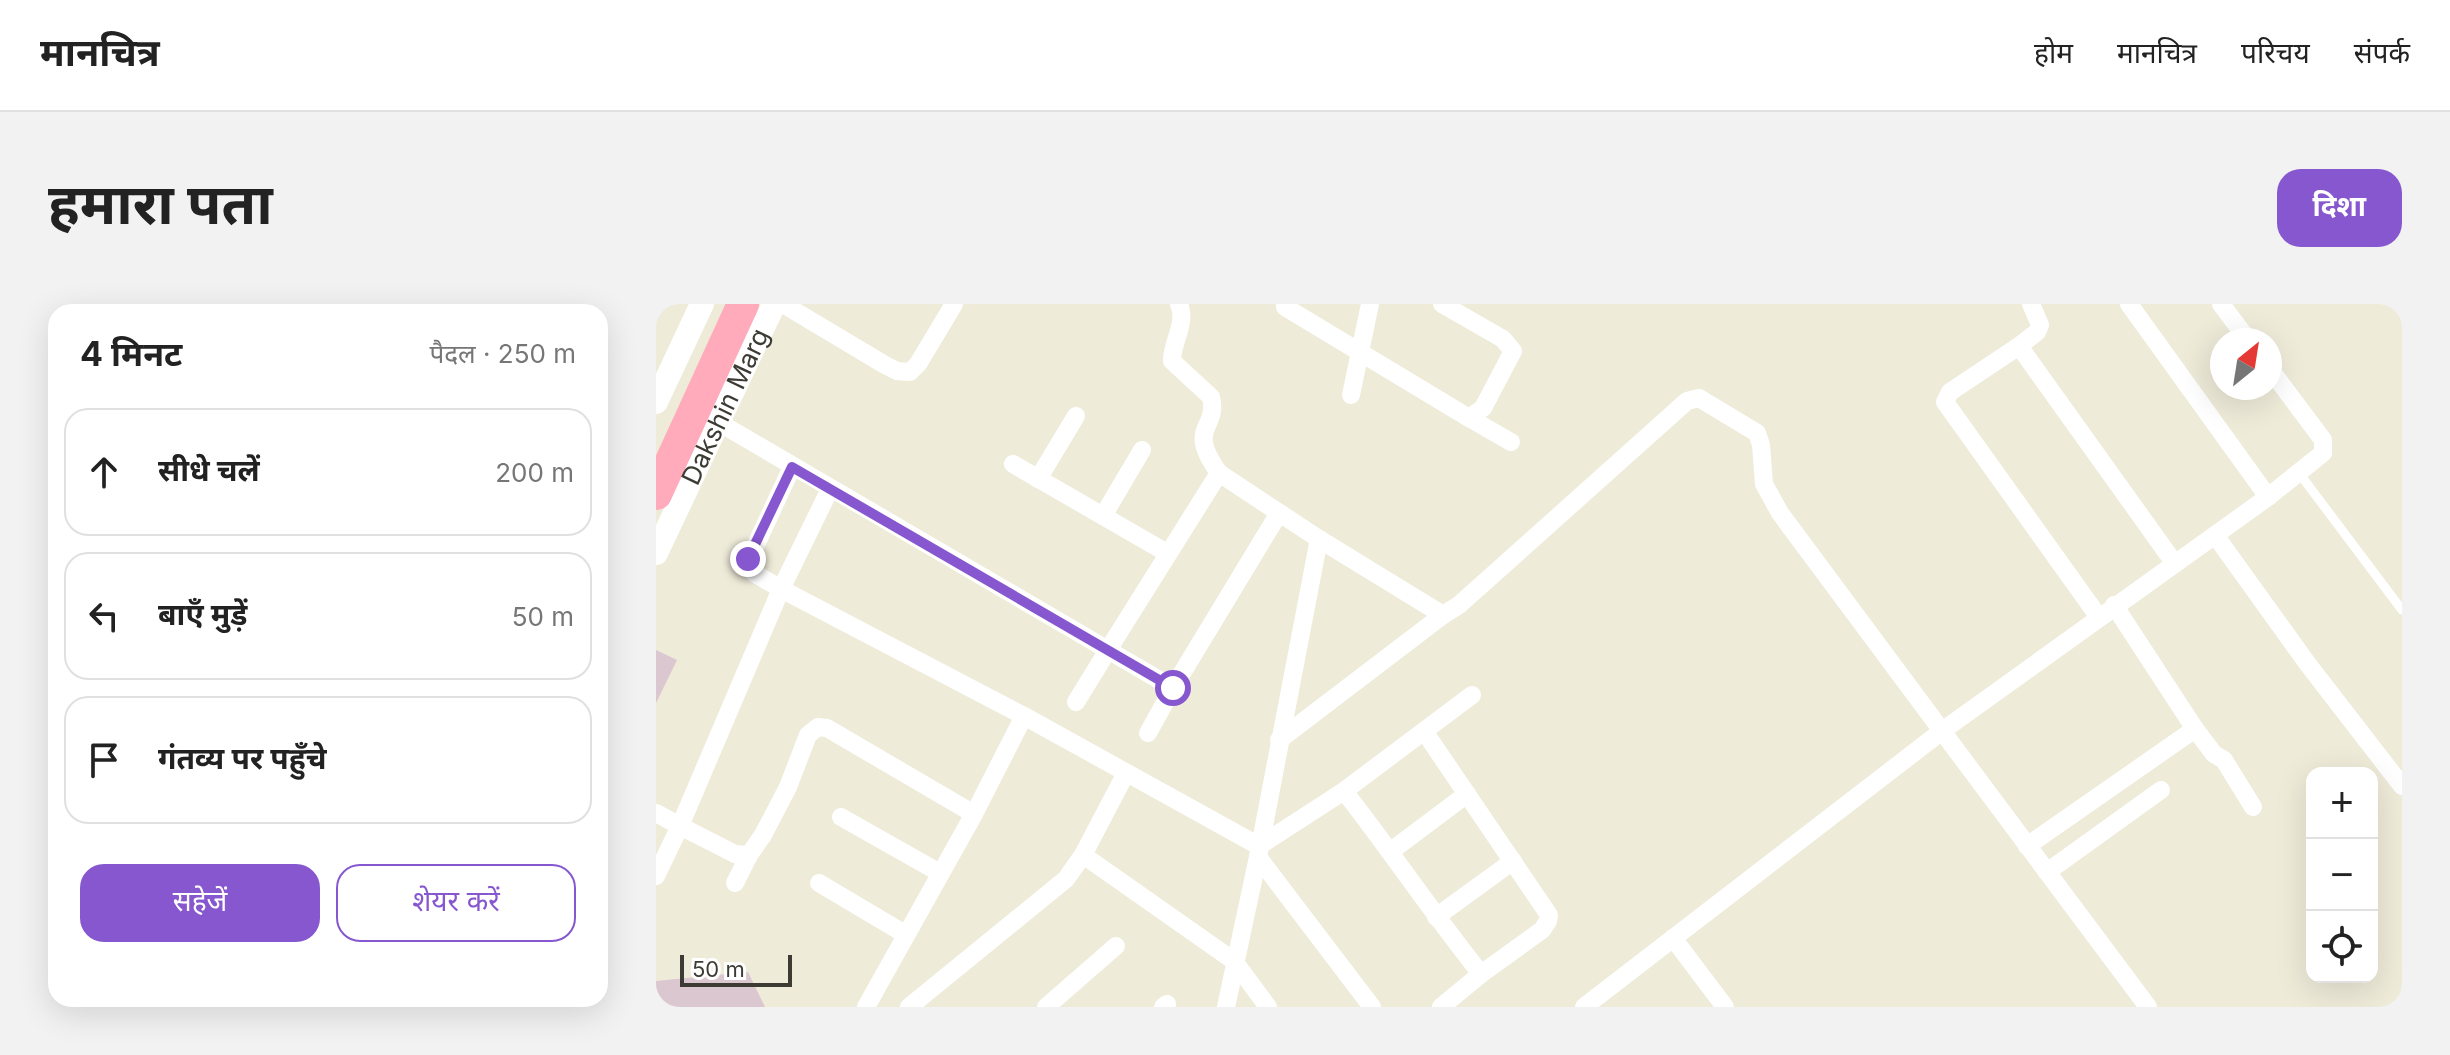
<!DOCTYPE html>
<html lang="hi">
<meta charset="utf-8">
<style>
body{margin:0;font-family:Inter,"Noto Sans Devanagari",sans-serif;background:#f2f2f2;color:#222}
.controls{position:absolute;right:24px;bottom:24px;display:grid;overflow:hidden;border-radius:16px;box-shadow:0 8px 32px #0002}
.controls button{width:72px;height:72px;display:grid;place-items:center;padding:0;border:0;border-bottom:2px solid #e0e0e0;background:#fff;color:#222;font:40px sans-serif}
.compass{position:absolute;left:1554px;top:24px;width:72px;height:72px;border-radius:50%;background:#fff;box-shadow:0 8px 32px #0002;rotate:30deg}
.scale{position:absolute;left:24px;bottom:20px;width:112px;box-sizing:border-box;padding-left:8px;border:4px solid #3c3b34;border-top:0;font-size:22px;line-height:28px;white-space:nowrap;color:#3c3b34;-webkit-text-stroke:6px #fff;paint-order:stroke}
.stop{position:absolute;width:24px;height:24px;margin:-18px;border:6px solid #8757cf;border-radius:50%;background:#fff}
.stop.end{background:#8757cf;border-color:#fff;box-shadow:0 2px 8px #0008}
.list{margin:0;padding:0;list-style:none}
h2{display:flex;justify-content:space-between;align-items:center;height:104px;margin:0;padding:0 32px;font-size:34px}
h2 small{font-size:26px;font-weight:400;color:#767676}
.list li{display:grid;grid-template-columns:52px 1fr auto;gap:24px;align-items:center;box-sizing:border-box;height:128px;margin:0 16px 16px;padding:0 16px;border:2px solid #e0e0e0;border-radius:24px}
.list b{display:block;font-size:30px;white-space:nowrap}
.list em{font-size:26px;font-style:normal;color:#767676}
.actions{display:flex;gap:16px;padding:24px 32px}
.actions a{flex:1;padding:18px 0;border:2px solid #8757cf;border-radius:24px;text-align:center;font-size:28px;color:#8757cf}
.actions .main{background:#8757cf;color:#fff}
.icon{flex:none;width:44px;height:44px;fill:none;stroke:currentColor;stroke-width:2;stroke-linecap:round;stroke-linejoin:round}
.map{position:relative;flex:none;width:1746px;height:703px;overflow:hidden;border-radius:24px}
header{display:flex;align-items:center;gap:48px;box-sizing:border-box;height:112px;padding:0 40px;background:#fff;border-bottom:2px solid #e0e0e0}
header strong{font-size:38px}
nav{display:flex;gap:44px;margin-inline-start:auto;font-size:28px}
.intro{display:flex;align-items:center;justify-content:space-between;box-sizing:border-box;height:192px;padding:0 48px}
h1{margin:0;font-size:56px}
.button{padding:20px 36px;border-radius:24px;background:#8757cf;color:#fff;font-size:28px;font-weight:700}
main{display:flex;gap:48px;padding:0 48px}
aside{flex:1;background:#fff;border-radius:24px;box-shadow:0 8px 32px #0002}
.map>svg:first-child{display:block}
.building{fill:#dbc7cf}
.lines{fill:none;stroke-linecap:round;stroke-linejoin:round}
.lane{stroke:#fff;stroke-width:9}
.street{stroke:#fff;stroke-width:18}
.secondary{stroke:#fff;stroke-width:24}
.highway{stroke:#ffabbb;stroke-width:32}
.route{stroke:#8757cf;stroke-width:10}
.labels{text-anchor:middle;stroke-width:6;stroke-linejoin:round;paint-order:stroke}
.street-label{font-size:26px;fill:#3c3b34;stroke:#fff}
</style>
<header>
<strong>मानचित्र</strong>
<nav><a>होम</a><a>मानचित्र</a><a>परिचय</a><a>संपर्क</a></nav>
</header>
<div class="intro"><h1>हमारा पता</h1><a class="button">दिशा</a></div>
<main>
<aside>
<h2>4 मिनट<small>पैदल · 250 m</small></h2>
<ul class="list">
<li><svg class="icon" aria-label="ahead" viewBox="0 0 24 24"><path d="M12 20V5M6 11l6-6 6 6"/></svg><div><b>सीधे चलें</b></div><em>200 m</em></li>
<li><svg class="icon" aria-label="left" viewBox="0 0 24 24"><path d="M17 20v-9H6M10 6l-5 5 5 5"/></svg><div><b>बाएँ मुड़ें</b></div><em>50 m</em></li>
<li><svg class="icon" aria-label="arrive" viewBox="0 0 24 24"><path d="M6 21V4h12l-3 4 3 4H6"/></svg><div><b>गंतव्य पर पहुँचे</b></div></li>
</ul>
<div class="actions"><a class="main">सहेजें</a><a>शेयर करें</a></div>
</aside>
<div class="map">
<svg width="1746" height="703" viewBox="0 0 1746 703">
<rect width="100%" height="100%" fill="#efebd9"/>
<g class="building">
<path d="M0 346 21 356 0 399Z"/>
<path d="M92 668 109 703H0V677Z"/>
</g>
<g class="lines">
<path class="lane" d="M1643 169 1746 306"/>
<g class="street">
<path d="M127 0 229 61 241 67 254 68 262 60 298 0"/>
<path d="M523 0C531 20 516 37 516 57L555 93C563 126 529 122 563 169L663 235 602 553 570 703"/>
<path d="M1375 0 1384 21 1381 28 1363 42 1519 260"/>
<path d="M1473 0 1612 193"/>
<path d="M1565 0 1592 36"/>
<path d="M629 3 813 114 827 104 857 47 847 35 786 0"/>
<path d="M1363 42 1294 88 1289 98 1442 312"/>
<path d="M695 91 714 0"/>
<path d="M813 114 855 138"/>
<path d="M62 118 452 346 420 398"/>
<path d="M357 160 511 249"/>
<path d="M136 163 91 260 98 269 125 285 174 185"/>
<path d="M563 169 452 346 517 384 623 209"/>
<path d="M382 175 420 112"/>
<path d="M447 212 486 146"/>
<path d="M1559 231 1651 359 1746 482"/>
<path d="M663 235 787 311 803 301 1031 97 1043 94 1101 129 1105 141 1108 180 1124 209 1286 427 1612 193 1667 149V136L1614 65"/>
<path d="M1458 301 1539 425 1558 450 1568 456 1597 503"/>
<path d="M768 427 893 611 892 617 886 626 825 670 785 703"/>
<path d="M492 429 517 384"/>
<path d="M623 436 787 311"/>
<path d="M688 487C735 547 777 610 825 670"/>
<path d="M0 509 24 522 125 285 368 412 603 542 688 487 816 391"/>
<path d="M318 510 368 412"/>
<path d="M185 513 284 569"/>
<path d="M1371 542 1539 425"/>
<path d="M735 547 811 490"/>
<path d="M427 551 578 657 612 703"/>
<path d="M602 553 716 703"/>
<path d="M1391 568 1505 486"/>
<path d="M0 572 24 522 79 550 93 551 107 531 132 483 152 431 162 423 171 424 318 510 210 703"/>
<path d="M79 579 93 551"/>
<path d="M163 579 249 630"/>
<path d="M780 613 857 557"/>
<path d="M1017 634 1069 703"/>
<path d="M253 703 410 575 427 551 470 469"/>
<path d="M390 703 460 642"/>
<path d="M507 703 511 700"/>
<path d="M928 703 1286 427 1492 703"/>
</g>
<g class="secondary">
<path d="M0 98 46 0"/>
<path id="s1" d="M0 249 118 0"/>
</g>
<path class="highway" d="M0 190 87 0"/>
</g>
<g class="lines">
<path class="route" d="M92 255 136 163 517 384"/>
</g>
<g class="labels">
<g class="street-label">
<text dy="9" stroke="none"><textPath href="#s1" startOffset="162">Dakshin Marg</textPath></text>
</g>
</g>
</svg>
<div class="controls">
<button>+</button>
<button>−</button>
<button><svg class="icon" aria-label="locate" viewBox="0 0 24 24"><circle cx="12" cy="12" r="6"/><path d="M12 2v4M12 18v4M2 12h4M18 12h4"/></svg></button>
</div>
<svg class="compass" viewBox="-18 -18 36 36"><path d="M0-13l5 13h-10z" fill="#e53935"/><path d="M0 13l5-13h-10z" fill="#767676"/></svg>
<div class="scale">50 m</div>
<div class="stop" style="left:517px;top:384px"></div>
<div class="stop end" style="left:92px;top:255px"></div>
</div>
</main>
